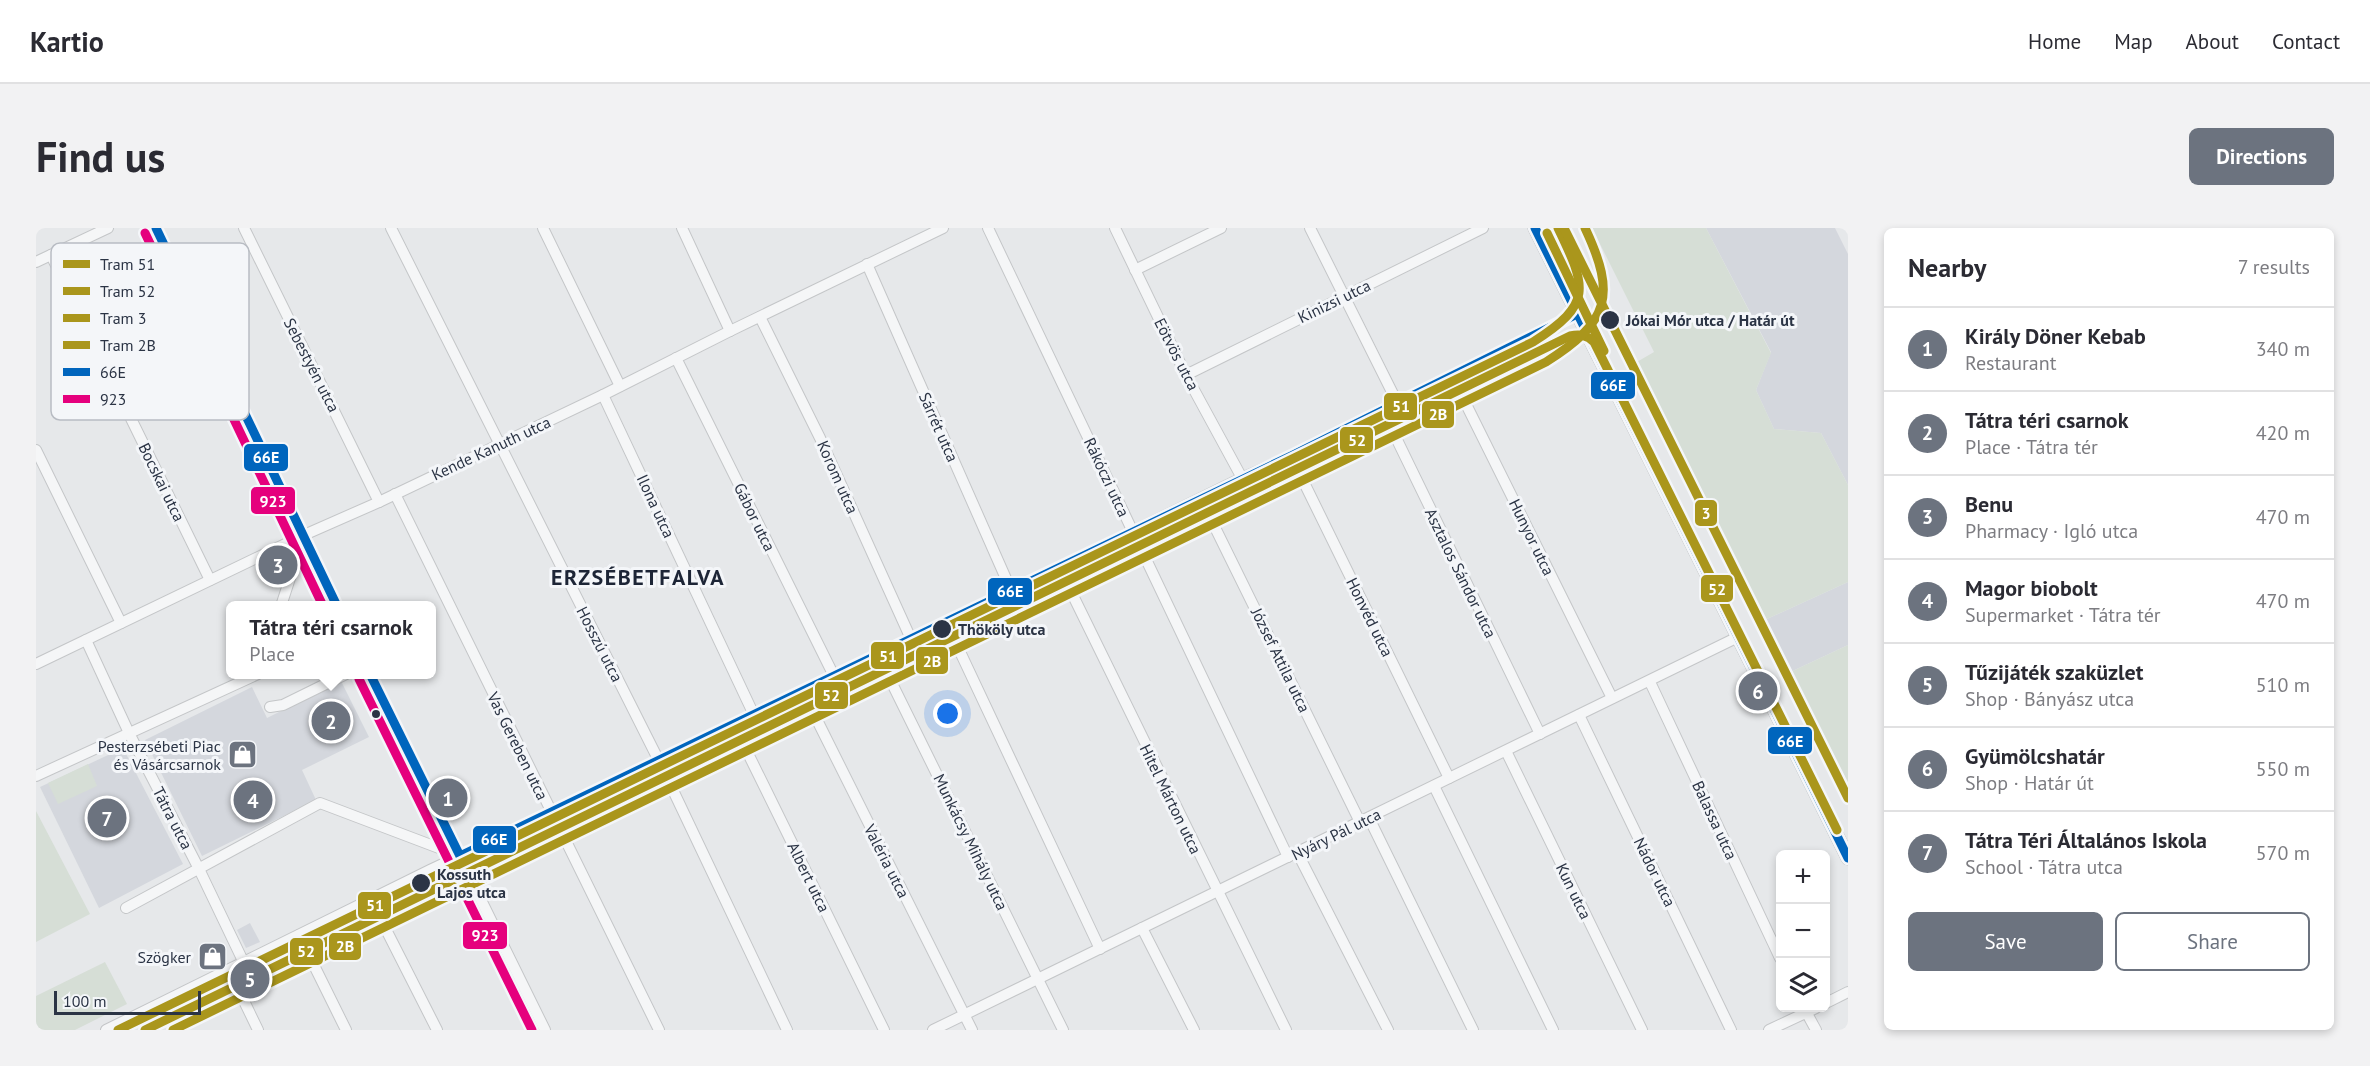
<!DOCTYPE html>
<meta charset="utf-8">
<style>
body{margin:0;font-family:"PT Sans",sans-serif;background:#f2f2f3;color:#2b2b33}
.controls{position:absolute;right:18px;bottom:18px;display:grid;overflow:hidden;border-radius:9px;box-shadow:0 3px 9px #0003}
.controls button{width:54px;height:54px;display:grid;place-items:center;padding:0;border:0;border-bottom:2px solid #e1e1e2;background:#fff;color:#2b2b33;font:30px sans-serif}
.scale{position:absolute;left:18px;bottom:15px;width:147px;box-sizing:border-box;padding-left:6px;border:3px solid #2b3445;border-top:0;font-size:16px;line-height:21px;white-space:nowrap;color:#2b3445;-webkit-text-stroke:4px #f4f6f9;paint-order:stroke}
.you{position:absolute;left:912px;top:486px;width:21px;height:21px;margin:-15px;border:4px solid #fff;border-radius:50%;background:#1a73e8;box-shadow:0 0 0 9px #1a73e833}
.badge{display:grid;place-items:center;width:39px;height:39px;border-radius:50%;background:#6c737f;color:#fff;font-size:20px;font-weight:700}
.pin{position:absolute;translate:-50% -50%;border:3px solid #fff;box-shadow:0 2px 6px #0006}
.popup{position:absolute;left:190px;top:373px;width:210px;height:78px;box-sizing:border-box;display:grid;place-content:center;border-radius:9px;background:#fff;filter:drop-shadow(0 2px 4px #0005);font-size:20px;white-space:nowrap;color:#7c7c81}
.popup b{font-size:22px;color:#2b2b33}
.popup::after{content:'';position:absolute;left:50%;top:100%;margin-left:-12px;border:12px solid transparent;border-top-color:#fff}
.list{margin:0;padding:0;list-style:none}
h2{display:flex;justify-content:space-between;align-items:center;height:78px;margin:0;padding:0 24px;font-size:26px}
h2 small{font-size:20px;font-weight:400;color:#7c7c81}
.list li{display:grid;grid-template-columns:39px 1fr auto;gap:18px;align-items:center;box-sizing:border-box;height:84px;padding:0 24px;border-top:2px solid #e1e1e2}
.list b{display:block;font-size:22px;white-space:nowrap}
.list p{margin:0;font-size:20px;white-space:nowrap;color:#7c7c81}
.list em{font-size:20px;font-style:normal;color:#7c7c81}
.actions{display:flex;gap:12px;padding:18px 24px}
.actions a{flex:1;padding:14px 0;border:2px solid #6c737f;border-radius:9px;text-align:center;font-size:21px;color:#6c737f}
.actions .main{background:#6c737f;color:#fff}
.icon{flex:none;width:33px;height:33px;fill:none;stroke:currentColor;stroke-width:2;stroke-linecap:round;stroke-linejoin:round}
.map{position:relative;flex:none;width:1812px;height:802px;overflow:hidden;border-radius:9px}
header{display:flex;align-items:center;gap:36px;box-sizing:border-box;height:84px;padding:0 30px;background:#fff;border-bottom:2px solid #e1e1e2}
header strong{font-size:28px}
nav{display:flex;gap:33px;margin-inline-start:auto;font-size:21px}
.intro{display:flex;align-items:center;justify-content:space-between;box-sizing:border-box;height:144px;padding:0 36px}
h1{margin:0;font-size:42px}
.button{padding:15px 27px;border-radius:9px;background:#6c737f;color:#fff;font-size:21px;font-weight:700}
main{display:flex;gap:36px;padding:0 36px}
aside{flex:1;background:#fff;border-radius:9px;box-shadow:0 3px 9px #0003}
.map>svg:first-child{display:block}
.built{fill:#d4d7dd}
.green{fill:#d6ded6}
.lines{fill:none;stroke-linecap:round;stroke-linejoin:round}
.minor-casing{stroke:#c4c6c8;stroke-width:12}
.major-casing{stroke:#c2c5c8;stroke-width:15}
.minor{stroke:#f5f6f7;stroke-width:10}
.major{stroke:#f8f8f8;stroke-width:14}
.bus-1-casing{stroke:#f4f6f9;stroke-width:14}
.bus-2-casing{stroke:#f4f6f9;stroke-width:14}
.bus-1{stroke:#0065bd;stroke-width:9}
.bus-2{stroke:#e5007d;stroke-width:9}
.tram-1-casing{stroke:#f4f6f9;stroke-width:14}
.tram-2-casing{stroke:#f4f6f9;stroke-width:14}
.tram-3-casing{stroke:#f4f6f9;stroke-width:14}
.tram-4-casing{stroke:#f4f6f9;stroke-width:14}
.tram-1{stroke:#aa961c;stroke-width:9}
.tram-2{stroke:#aa961c;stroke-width:9}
.tram-3{stroke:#aa961c;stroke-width:9}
.tram-4{stroke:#aa961c;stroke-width:9}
.stop-dot{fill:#2b3445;stroke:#f4f6f9;stroke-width:2}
.labels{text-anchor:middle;stroke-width:6;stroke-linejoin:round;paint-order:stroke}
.street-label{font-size:16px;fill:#2b3445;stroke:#f4f6f9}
.stop-label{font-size:16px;font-weight:bold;fill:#2b3445;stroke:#f4f6f9;text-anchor:start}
.poi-label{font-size:16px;fill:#2b3445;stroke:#f4f6f9;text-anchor:end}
.district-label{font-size:22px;font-weight:bold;letter-spacing:1.5px;fill:#1d2536;stroke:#f4f6f9}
.key{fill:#f4f6f9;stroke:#b8bcc3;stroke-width:1.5}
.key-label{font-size:16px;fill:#2b3445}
.line-badge{stroke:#f4f6f9;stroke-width:2}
.badge-label{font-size:16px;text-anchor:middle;font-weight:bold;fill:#fff}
</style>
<header>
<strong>Kartio</strong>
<nav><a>Home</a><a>Map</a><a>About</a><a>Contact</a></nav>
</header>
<div class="intro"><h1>Find us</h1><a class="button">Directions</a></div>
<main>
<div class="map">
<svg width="1812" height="802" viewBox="0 0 1812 802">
<rect width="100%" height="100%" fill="#e6e8ea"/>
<g class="built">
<path d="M1670 0H1799L1812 26V257L1785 205 1738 201 1720 162 1735 124Z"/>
<path d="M1812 354V417L1748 447 1722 395Z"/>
<path d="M305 453 333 509 266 542 280 572 166 628 109 512 216 459 231 490Z"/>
<path d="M87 520 147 636 63 680 4 559Z"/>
<path d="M214 695 224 714 210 720 201 702Z"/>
</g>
<g class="green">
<path d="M1556 0H1670L1735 125 1720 162 1738 201 1785 205 1812 257V354L1722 395 1594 138 1618 124Z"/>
<path d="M1812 417V577L1748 447Z"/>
<path d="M52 536 61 558 22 576 12 555Z"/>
<path d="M0 583 54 686 0 714Z"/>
<path d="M69 734 91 776 39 802H0V768Z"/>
</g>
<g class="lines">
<defs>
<g id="minor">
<path d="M120 0 301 378"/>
<path d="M208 0 343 274"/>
<path d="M355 0 625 537 751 802"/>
<path d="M507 0 584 158"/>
<path d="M646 0 694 103"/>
<path d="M952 0 1252 629"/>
<path d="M1079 0 1150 147 1206 250"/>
<path d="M1274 0 1362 176"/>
<path d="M15 27 174 352"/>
<path d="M0 34 72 0"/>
<path d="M831 36 975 362"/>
<path d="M1099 42 1185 0"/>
<path d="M724 89 784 210 875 411"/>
<path d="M640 130 798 448"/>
<path d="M1150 147 1447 0"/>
<path d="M1416 148 1576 470"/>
<path d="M567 167 718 487"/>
<path d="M1347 183 1504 506"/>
<path d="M0 222 85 395"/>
<path d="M1255 228 1413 550"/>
<path d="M359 266 623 802"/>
<path d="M1165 271 1324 594"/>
<path d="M1023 339 1250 802"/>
<path d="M245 378 268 307"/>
<path d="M910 394 1064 721"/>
<path d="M50 412 93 505 163 641 208 735"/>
<path d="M842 427 1027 802"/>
<path d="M0 436 268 307 343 274 567 167 694 103 907 0"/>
<path d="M334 446 509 802"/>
<path d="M1614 454 1744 730"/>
<path d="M767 464 936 802"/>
<path d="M234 479 247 477 310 446"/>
<path d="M1543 487 1695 802"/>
<path d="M698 497 848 802"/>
<path d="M1470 523 1606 802"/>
<path d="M0 548 222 446"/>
<path d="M1398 558 1517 802"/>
<path d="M1333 590 1437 802"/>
<path d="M1261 624 1352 802"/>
<path d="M335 672 401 802"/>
<path d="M90 680 284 575 424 628"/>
<path d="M1106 700 1158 802"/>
<path d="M263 707 310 802"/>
<path d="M193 742 222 802"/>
<path d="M1790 775 1812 764"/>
<path d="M1768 780 1780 802"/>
<path d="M108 784 117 802"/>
<path d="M70 802 394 642 623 534 1206 250 1255 228 1543 85"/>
<path d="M897 802 1702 409"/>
<path d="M1733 802 1780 780"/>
</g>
<path id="major" d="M1499 0 1812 630"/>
</defs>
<use href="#minor" class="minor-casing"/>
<use href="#major" class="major-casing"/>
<use href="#minor" class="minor"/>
<use href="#major" class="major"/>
<defs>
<g id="bus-1">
<path d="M120 0 301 378"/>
<path d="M1499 0 1812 630"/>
<path d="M334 446 424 628 1255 228 1543 85"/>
</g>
<g id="bus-2">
<path d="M109 5 287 378"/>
<path d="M323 451 496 802"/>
</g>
</defs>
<use href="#bus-1" class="bus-1-casing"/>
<use href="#bus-2" class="bus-2-casing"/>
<use href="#bus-1" class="bus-1"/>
<use href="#bus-2" class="bus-2"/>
<defs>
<path id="tram-1" d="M82 802 1497 114C1557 76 1551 60 1522 0"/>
<g id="tram-2">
<path d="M1511 5 1568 123"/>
<path d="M109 802 1534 108C1544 106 1551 107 1558 114L1801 602"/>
</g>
<path id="tram-3" d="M1528 0 1812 570"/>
<path id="tram-4" d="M137 802 1510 134C1573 94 1581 68 1549 0"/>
</defs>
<use href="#tram-1" class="tram-1-casing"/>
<use href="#tram-2" class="tram-2-casing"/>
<use href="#tram-3" class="tram-3-casing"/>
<use href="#tram-4" class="tram-4-casing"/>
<use href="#tram-1" class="tram-1"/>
<use href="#tram-2" class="tram-2"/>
<use href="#tram-3" class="tram-3"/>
<use href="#tram-4" class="tram-4"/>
</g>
<defs>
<symbol id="shop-square" viewBox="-11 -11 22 22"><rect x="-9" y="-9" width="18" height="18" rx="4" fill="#6c737f" stroke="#f4f6f9"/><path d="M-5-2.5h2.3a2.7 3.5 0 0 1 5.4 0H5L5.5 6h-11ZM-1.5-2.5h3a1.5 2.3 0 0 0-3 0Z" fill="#fff"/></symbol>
</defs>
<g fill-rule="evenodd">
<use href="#shop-square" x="190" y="510" width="33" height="33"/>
<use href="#shop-square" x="160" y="712" width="33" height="33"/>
</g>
<g class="stop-dot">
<circle cx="1574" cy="92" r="10"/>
<circle cx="906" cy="401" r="10"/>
<circle cx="340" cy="486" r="5"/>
<circle cx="385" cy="655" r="10"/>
</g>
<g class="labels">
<g class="street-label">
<text transform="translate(1298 73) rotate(-26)" y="6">Kinizsi utca</text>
<text transform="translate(1141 126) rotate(63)" y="6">Eötvös utca</text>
<text transform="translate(276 137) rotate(63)" y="6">Sebestyén utca</text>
<text transform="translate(903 199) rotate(66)" y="6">Sárrét utca</text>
<text transform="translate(455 220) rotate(-25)" y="6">Kende Kanuth utca</text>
<text transform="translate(802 249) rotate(66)" y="6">Korom utca</text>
<text transform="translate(1071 249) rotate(65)" y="6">Rákóczi utca</text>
<text transform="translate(126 254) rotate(64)" y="6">Bocskai utca</text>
<text transform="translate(620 278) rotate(65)" y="6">Ilona utca</text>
<text transform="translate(719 289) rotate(64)" y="6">Gábor utca</text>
<text transform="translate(1496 309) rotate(64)" y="6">Hunyor utca</text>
<text transform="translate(1425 345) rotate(64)" y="6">Asztalos Sándor utca</text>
<text transform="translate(1334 389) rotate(64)" y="6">Honvéd utca</text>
<text transform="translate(564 416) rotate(63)" y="6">Hosszú utca</text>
<text transform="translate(1245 432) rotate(64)" y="6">József Attila utca</text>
<text transform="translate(482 518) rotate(64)" y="6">Vas Gereben utca</text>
<text transform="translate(1135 571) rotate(64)" y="6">Hitel Márton utca</text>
<text transform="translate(137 590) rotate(63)" y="6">Tátra utca</text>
<text transform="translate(1679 592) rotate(65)" y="6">Balassa utca</text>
<text transform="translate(1300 606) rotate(-26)" y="6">Nyáry Pál utca</text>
<text transform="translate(935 614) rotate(64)" y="6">Munkácsy Mihály utca</text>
<text transform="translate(851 633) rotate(63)" y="6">Valéria utca</text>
<text transform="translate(1619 644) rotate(64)" y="6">Nádor utca</text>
<text transform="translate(773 649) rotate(64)" y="6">Albert utca</text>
<text transform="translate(1538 663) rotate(64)" y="6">Kun utca</text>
</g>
<g class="stop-label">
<text x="1590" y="98">Jókai Mór utca / Határ út</text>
<text x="922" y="407">Thököly utca</text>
<text x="401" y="652">Kossuth<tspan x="401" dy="18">Lajos utca</tspan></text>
</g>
<g class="poi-label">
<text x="185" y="524">Pesterzsébeti Piac<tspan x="185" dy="18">és Vásárcsarnok</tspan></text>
<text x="155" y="735">Szögker</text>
</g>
<g class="district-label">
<text x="602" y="357">ERZSÉBETFALVA</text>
</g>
</g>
<rect x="15" y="15" width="198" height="177" rx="9" class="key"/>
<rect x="27" y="32" width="27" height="8" fill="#aa961c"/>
<rect x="27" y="59" width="27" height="8" fill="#aa961c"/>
<rect x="27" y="86" width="27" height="8" fill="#aa961c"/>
<rect x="27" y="113" width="27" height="8" fill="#aa961c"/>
<rect x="27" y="140" width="27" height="8" fill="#0065bd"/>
<rect x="27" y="167" width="27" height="8" fill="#e5007d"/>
<g class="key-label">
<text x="64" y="42">Tram 51</text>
<text x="64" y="69">Tram 52</text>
<text x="64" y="96">Tram 3</text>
<text x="64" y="123">Tram 2B</text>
<text x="64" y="150">66E</text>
<text x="64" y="177">923</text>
</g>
<g class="line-badge">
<rect x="1554" y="143" width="46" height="29" rx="6" fill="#0065bd"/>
<rect x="1347" y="164" width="35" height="29" rx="6" fill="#aa961c"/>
<rect x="1385" y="172" width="34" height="29" rx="6" fill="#aa961c"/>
<rect x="1303" y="198" width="35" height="28" rx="6" fill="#aa961c"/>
<rect x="207" y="215" width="46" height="29" rx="6" fill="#0065bd"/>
<rect x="214" y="258" width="46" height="29" rx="6" fill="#e5007d"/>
<rect x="1658" y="271" width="24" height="28" rx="6" fill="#aa961c"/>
<rect x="1664" y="346" width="34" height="29" rx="6" fill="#aa961c"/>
<rect x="951" y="349" width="46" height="29" rx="6" fill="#0065bd"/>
<rect x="834" y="413" width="35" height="29" rx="6" fill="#aa961c"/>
<rect x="879" y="418" width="34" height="29" rx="6" fill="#aa961c"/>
<rect x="778" y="453" width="35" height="29" rx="6" fill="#aa961c"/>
<rect x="1731" y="498" width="46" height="29" rx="6" fill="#0065bd"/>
<rect x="436" y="597" width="45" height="29" rx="6" fill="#0065bd"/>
<rect x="321" y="663" width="35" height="29" rx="6" fill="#aa961c"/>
<rect x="426" y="693" width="46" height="29" rx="6" fill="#e5007d"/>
<rect x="292" y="704" width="34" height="29" rx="6" fill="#aa961c"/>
<rect x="253" y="709" width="35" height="29" rx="6" fill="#aa961c"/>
</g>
<g class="badge-label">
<text x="1577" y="163">66E</text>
<text x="1365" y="184">51</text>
<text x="1402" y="192">2B</text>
<text x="1321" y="218">52</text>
<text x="230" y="235">66E</text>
<text x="237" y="279">923</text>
<text x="1670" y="291">3</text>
<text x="1681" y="367">52</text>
<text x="974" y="369">66E</text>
<text x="852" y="434">51</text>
<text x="896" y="439">2B</text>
<text x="795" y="473">52</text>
<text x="1754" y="519">66E</text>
<text x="458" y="617">66E</text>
<text x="339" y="683">51</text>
<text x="449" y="713">923</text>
<text x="309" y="724">2B</text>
<text x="270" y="729">52</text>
</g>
</svg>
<div class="controls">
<button>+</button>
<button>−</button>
<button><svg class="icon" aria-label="layers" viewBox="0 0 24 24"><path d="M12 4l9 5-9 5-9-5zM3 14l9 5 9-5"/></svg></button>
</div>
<div class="scale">100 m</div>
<div class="you"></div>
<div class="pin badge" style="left:412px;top:570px">1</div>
<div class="pin badge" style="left:295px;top:493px">2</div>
<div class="popup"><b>Tátra téri csarnok</b>Place</div>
<div class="pin badge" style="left:242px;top:337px">3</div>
<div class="pin badge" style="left:217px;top:572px">4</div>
<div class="pin badge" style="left:214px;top:751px">5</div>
<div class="pin badge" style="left:1722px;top:463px">6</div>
<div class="pin badge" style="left:71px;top:590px">7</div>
</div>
<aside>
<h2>Nearby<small>7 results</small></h2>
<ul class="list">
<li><span class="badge">1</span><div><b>Király Döner Kebab</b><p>Restaurant</p></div><em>340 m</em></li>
<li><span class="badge">2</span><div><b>Tátra téri csarnok</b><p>Place · Tátra tér</p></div><em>420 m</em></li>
<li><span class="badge">3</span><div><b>Benu</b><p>Pharmacy · Igló utca</p></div><em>470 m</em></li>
<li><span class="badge">4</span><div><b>Magor biobolt</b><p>Supermarket · Tátra tér</p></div><em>470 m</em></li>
<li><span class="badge">5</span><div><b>Tűzijáték szaküzlet</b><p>Shop · Bányász utca</p></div><em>510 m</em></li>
<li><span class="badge">6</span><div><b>Gyümölcshatár</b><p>Shop · Határ út</p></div><em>550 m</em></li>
<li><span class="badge">7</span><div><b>Tátra Téri Általános Iskola</b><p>School · Tátra utca</p></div><em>570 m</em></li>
</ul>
<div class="actions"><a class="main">Save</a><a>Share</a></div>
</aside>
</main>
